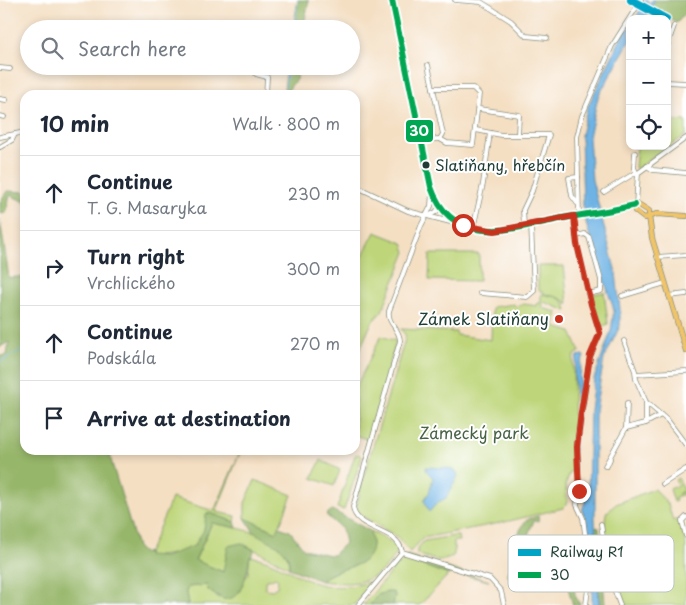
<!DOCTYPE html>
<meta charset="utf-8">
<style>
body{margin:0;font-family:"Playpen Sans",sans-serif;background:#f6f6f7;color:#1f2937}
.controls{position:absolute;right:15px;top:15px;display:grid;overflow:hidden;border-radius:10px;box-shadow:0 2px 8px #0003}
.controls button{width:45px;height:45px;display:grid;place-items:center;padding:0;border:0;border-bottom:1px solid #e0e1e3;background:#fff;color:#1f2937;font:25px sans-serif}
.stop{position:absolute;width:15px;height:15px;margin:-11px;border:4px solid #c8321e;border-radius:50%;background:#fff}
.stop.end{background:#c8321e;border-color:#fff;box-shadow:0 1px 5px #0008}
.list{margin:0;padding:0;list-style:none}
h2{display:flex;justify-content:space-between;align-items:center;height:65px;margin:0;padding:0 20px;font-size:21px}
h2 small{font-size:16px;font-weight:400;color:#747a83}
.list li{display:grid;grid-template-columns:32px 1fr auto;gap:15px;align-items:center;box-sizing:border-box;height:75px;padding:0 20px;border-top:1px solid #e0e1e3}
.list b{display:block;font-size:19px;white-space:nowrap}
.list p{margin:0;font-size:16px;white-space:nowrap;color:#747a83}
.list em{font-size:16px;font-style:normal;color:#747a83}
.icon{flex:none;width:28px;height:28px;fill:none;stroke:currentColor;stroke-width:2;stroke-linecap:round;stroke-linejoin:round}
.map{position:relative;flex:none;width:686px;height:605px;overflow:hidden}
.search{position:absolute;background:#fff;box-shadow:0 2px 8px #0003;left:20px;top:20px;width:340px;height:55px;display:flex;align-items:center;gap:12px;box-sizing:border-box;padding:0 18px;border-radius:28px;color:#747a83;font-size:19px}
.panel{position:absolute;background:#fff;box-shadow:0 2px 8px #0003;left:20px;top:90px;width:340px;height:365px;border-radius:15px}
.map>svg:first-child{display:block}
.green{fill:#bed579;stroke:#6e8956;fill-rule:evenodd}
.forest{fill:#96b669;stroke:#5a7a4e}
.water{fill:#6eb3e4;stroke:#46788c}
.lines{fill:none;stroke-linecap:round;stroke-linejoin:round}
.stream{stroke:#6eb3e4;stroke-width:1}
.minor-casing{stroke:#8a8e7c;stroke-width:5.5}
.major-casing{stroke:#8a8e7c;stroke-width:6}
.minor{stroke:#fff;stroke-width:4}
.major{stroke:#f0c469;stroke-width:4.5}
.bus-1-casing{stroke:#fff;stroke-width:10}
.bus-1{stroke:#00a651;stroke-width:6}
.rail-1-casing{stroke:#fff;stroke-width:11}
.rail-1{stroke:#02a4c6;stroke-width:8}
.route{stroke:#c8321e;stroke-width:6}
.bus-dot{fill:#1f3d34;stroke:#fff;stroke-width:2}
.poi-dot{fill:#c8321e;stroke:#fff;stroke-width:2}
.labels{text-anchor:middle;stroke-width:4;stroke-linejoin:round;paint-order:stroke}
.bus-label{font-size:15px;fill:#1f3d34;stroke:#fff;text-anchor:start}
.poi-label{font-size:16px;fill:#1f3d34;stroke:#fff;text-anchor:end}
.park-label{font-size:16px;fill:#476345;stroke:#fff}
.key{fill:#fff;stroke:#bcc5c2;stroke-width:1}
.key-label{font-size:14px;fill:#1f3d34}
.line-badge{stroke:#fff;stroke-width:2}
.badge-label{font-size:14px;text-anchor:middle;font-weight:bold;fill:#fff}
</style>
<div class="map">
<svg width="686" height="605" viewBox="0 0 686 605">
<rect width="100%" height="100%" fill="#fff"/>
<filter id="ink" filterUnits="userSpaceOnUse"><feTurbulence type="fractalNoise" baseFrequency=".02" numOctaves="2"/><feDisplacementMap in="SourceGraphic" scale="10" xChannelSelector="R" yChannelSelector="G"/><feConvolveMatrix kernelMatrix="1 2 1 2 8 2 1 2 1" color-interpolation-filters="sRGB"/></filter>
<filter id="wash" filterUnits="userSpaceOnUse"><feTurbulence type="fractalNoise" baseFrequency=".0096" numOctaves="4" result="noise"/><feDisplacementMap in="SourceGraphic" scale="20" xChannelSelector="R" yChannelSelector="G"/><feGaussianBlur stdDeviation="1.12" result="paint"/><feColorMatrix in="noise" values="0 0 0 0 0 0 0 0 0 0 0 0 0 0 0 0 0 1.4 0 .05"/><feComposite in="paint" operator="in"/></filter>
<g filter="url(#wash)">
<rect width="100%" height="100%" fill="#f4dfc3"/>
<g class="green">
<path d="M667 120 686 121V135L636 169 635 167 637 146H667Z"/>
<path d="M375 232 403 243 406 252 382 311 372 322 355 360V270Z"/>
<path d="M430 254H479V281L429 280Z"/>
<path d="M538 266H564L568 304C559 294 547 298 538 289Z"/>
<path d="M604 292 608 324 601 327 590 295Z"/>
<path d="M541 294 557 297 565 303 567 311 544 302 542 308 557 312 555 327 571 332 580 352 574 355 573 363 574 471 570 472 566 483 567 503 563 508 505 522 423 538 410 552 396 536 360 515 356 510 361 486 406 336 401 329 456 332 457 335 491 340 492 307 514 304 516 307 524 304 537 306 538 303H541Z"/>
<path d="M381 336 396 341 369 440 355 435V389Z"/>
<path d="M241 450 216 512 236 516 235 522 210 513C204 522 205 533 199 542 191 553 159 557 147 556L172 498 214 511Z"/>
<path d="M359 454 362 457 344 510 337 508 355 455Z"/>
<path d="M321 460 340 470 334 486 312 478Z"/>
<path d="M678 478 684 490 678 494 686 491V494L675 497 676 501 674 502 670 489 678 485 675 480Z"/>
<path d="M255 480 292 495 277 532 245 518V503Z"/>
<path d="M654 489 668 504 673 521 679 519 686 544V605H626L611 570 616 568 604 531 606 513 616 504Z"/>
<path d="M212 523C236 528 289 534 289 567L241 543 226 556 224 572 195 561Z"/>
<path d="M370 531 395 544 399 550C378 583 359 586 321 581 342 561 381 573 370 531Z"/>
<path d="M454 536H458L459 541H454V555C443 565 429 558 417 554V549L424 541Z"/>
<path d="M250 556C275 560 297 578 319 584 335 589 354 586 370 582L372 584 354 605H188L186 592 188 587 207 585 208 590 219 598 240 592 242 583 248 574ZM276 577 278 580 277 587 272 590 265 589V581Z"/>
<path d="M405 559 448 575 420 605H393L395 595 388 592 380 594 370 605H363L397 565Z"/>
</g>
<g class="forest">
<path d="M298 0H309L303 29H293Z"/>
<path d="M655 0H686V12L677 23 650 8Z"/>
<path d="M287 66H298L297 78 288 90 284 89Z"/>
<path d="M7 191 25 192V202L10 195 6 213 0 214V202Z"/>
<path d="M0 219 9 278 25 276V450H108L137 547 143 553 148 552 147 556 164 557 194 546 204 530 206 514 210 513 235 522 237 528 212 523 195 560 223 572 228 546 241 543 254 550C253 557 250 554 249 560 247 573 242 602 223 599L208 590 207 585 188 587 186 592 188 605H166L163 602 162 605H0V356L7 355 9 342 0 347Z"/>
<path d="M332 510 370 531C381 573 342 561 321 581L289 568C292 546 267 542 254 532 251 528 248 522 245 518L277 532 279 527 290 531 304 549 329 555H333L345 543 342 529 326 515Z"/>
<path d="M538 516 539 521H534L529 532 521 586 506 574 518 561C514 544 516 535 526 520Z"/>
<path d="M595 526 599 528 605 605H600Z"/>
<path d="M407 555 489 581 454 572 450 575 405 559 401 560Z"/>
<path d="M574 582 575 595 580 605H573L567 584Z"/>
<path d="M388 592H393L395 595 393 605H370L377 595Z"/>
</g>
<g class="water">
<path d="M646 0H648L647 6 652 0H655L644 19H635Z"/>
<path d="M630 26V40L598 97 589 137 592 180 616 273 620 309V326L604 359 595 410V518L599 605H592C592 575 594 539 582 510L588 495 590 410 594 379 611 331 614 310 587 227 583 206 581 135 587 108 622 36Z"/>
<path d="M583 355 584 357 581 363 579 407 577 408 574 375 577 356Z"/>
<path d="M426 467 447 468 456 471 458 476 446 498 437 503 429 512 424 500 429 493 433 478 426 470Z"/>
</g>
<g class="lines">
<g class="stream">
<path d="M294 29 298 0"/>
<path d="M284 95 288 66"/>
<path d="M0 362 25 348"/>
<path d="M575 472 574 448 578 408"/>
</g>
</g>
</g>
<g filter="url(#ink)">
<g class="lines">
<defs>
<g id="minor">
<path d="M455 0 481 2 511 21 526 36 547 38"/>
<path d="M667 46 674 26"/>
<path d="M428 65 443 134 440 139"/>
<path d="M0 68 10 69"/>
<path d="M256 74 267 77 266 95"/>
<path d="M667 82 686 83"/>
<path d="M433 88H473L479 94 473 145 447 143 440 139"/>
<path d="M0 99 6 100"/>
<path d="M479 109 519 115 518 134"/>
<path d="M0 116 4 117"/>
<path d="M476 130 501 135H549L532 191 523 210 524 226"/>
<path d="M0 137 25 132"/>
<path d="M421 140 440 139"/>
<path d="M0 147 12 140 15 134"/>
<path d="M635 153 634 168 637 174"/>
<path d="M647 166 653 170 686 173"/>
<path d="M355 186 408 211 458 224"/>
<path d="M604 192 635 173"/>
<path d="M577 203 572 196 569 178 578 177"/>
<path d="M636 205 638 173 686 138"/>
<path d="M579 215 577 137 582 116 612 46 641 0"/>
<path d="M428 216 436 212 440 206"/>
<path d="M574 216 577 244 591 304 600 333 590 357 577 443 579 488 577 505 583 518 590 572 586 605"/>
<path d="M473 229 483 184 490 133"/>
<path d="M576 236 585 234 589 237 601 280V291L588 294"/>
<path d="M657 257 686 255"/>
<path d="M480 293 527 297 534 291 531 225"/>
<path d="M622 296 665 283"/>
<path d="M669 296 686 294"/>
<path d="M624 341 635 371 636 379 646 402V423L626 428 627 403"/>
<path d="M636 374 686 371"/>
<path d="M661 415 668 421 686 445"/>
<path d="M646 423 661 415 647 403"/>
<path d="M610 459 607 466H605L626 428"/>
<path d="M663 484 686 469"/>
<path d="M686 517 682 521 686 536"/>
<path d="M601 524 608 572 620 605"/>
<path d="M402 552C398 527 355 531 353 507L400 341C400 328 387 324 389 311L421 226 431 206 432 192"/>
<path d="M402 552 490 579 501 591 504 605"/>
<path d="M358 605 402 552"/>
</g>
<g id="major">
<path d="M392 0 431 187C453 251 515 228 563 218 587 214 612 211 635 205"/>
<path d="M638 204 649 211V217L644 218 635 211 634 207Z"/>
<path d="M649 216 652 238 686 351"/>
<path d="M650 216 657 214 686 216"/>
</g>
</defs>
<use href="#minor" class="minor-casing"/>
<use href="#major" class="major-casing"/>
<use href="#minor" class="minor"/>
<use href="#major" class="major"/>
<defs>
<path id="bus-1" d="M392 0 431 187C453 251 515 228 563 218 587 214 612 211 635 205"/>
</defs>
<use href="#bus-1" class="bus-1-casing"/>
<use href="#bus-1" class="bus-1"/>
<defs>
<path id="rail-1" d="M631 0 666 19"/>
</defs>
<use href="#rail-1" class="rail-1-casing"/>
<use href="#rail-1" class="rail-1"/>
</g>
</g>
<g class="lines" filter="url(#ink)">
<path class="route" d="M463 225 495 231 574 216 577 244 591 304 600 333 590 356 581 413 577 447 579 491"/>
</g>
<circle class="bus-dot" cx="426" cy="165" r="4.5"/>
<circle class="poi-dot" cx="559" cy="319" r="5"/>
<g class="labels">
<g class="bus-label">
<text x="435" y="171">Slatiňany, hřebčín</text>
</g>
<g class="poi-label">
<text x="549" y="325">Zámek Slatiňany</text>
</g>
<g class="park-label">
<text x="474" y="439">Zámecký park</text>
</g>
</g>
<rect x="508" y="535" width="166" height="57" rx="8" class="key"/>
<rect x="518" y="549" width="23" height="7" fill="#02a4c6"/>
<rect x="518" y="572" width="23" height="6" fill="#00a651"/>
<g class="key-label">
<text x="550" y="557">Railway R1</text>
<text x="550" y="580">30</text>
</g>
<rect class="line-badge" x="405" y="119" width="29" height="24" rx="5" fill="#00a651"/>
<g class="badge-label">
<text x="419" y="136">30</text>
</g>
</svg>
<div class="controls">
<button>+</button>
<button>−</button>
<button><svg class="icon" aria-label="locate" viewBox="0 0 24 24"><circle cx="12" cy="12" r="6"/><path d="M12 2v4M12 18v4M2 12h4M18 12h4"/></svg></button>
</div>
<div class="stop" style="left:463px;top:225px"></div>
<div class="stop end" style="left:579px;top:491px"></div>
<div class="search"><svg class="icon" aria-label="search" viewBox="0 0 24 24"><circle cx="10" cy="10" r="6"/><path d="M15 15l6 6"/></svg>Search here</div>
<section class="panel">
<h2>10 min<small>Walk · 800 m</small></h2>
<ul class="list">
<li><svg class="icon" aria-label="ahead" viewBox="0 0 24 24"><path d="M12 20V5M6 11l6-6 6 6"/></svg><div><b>Continue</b><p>T. G. Masaryka</p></div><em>230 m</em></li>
<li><svg class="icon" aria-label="right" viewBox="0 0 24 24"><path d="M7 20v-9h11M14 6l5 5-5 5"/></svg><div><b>Turn right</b><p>Vrchlického</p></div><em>300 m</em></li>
<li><svg class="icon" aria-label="ahead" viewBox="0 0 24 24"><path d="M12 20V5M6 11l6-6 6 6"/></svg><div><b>Continue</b><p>Podskála</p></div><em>270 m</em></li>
<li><svg class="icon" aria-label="arrive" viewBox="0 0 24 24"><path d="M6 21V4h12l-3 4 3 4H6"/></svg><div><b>Arrive at destination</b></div></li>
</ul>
</section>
</div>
